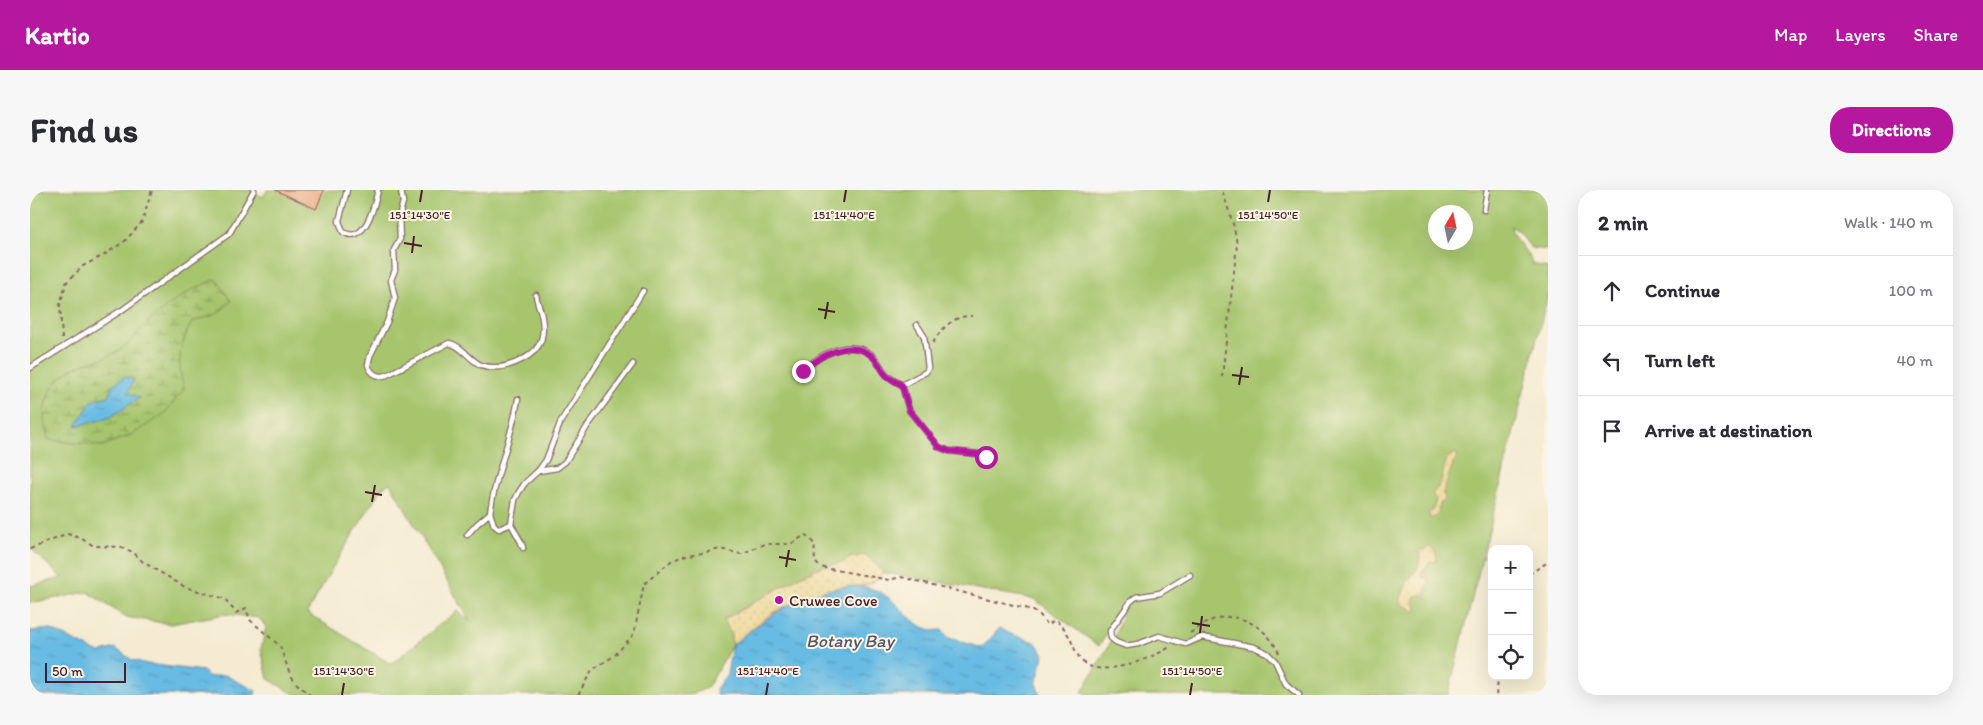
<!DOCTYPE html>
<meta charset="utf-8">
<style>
body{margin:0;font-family:Itim,sans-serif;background:#f7f7f7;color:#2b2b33}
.controls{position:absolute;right:15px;bottom:15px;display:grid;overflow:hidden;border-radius:10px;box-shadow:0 5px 20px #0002}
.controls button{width:45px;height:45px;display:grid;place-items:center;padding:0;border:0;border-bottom:1px solid #e1e1e2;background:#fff;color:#2b2b33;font:25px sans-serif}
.compass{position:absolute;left:1398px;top:15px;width:45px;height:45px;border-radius:50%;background:#fff;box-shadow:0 5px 20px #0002;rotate:9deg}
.scale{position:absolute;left:15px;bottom:12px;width:81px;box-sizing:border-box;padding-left:5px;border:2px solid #4a1f2b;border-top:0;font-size:14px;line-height:18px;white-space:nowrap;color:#4a1f2b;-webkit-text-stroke:4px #fcf5e5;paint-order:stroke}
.stop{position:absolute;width:15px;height:15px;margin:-11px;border:4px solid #b5179e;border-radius:50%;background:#fff}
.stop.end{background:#b5179e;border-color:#fff;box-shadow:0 1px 5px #0008}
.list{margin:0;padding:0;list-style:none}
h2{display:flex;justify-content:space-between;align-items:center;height:65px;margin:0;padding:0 20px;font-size:21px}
h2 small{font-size:16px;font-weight:400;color:#7c7c81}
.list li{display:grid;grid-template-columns:32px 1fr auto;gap:15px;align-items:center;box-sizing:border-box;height:70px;padding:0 20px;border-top:1px solid #e1e1e2}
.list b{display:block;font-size:19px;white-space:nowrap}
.list em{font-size:16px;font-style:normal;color:#7c7c81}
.icon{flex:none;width:28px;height:28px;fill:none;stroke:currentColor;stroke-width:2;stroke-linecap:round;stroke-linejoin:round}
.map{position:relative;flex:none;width:1518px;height:505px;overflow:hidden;border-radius:20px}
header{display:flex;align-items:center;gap:30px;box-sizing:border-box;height:70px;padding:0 25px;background:#b5179e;color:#fff}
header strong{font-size:24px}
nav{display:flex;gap:28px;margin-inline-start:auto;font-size:18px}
.intro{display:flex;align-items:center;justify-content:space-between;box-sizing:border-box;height:120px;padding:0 30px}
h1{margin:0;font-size:35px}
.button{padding:12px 22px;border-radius:20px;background:#b5179e;color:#fff;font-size:18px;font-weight:700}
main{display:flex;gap:30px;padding:0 30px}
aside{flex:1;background:#fff;border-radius:20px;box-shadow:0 5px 20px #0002}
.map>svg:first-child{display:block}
.grass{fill:#a6c56d;stroke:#78724c;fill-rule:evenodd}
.wetland{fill:url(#wetland-marsh);stroke:#78724c}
.sand{fill:url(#sand-dots);stroke:#9c7c64}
.water{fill:url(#water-ripples);stroke:#586d87}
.building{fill:#eba67c}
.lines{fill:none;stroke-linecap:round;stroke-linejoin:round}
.lane-casing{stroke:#866665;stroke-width:7}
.path{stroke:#866665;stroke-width:2;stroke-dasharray:4 4;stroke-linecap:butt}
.lane{stroke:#fff;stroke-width:4.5}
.route{stroke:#b5179e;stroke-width:6}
.ticks{fill:none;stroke:#4a1f2b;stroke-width:2}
.poi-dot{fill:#b5179e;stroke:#fcf5e5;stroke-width:2}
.labels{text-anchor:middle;stroke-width:4;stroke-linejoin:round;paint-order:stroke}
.poi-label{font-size:16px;fill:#4a1f2b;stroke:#fcf5e5;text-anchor:start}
.water-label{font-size:18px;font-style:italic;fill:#54566b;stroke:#fcf5e5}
.ticks-label{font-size:12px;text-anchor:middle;fill:#4a1f2b;stroke:#fcf5e5;stroke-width:4;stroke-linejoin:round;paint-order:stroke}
</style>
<header>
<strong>Kartio</strong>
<nav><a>Map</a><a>Layers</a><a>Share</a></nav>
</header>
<div class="intro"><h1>Find us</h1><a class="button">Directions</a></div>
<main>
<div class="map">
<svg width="1518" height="505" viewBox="0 0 1518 505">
<defs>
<pattern id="wetland-marsh" width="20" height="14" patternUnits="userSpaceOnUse" patternTransform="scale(1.25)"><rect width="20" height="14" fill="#a6c56d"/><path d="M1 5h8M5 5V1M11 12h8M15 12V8" fill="none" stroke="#899f5a"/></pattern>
<pattern id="sand-dots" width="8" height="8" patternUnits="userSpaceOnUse" patternTransform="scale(1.25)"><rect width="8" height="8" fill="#eeda9e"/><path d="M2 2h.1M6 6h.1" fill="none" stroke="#cebb88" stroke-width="1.8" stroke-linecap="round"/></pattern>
<pattern id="water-ripples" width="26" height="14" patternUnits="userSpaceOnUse" patternTransform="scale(1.25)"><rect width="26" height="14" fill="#67bbe3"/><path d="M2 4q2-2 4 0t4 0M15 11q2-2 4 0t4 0" fill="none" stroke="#5797b8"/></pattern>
</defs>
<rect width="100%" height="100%" fill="#fcf5e5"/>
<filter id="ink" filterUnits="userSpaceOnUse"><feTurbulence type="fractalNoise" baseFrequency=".02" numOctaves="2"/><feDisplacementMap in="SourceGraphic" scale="10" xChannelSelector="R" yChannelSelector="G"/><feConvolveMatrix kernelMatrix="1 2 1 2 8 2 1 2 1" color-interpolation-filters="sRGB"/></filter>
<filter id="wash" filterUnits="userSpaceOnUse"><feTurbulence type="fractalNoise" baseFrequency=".0096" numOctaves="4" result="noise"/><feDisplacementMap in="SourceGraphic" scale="20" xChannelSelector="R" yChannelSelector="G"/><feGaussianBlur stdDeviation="1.12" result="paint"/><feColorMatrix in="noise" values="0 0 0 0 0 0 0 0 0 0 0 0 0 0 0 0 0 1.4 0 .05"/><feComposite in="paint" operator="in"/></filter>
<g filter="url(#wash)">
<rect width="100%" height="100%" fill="#f4ebd2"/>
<path class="grass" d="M0 0H220L233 7 237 0H1518V60L1501 58 1488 41 1481 36C1481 50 1499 59 1502 74L1518 78V104L1418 505H1057L1052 502 1086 443 1096 413 1069 456 1004 409 851 382 840 368H820L814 372 790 377 772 385 693 430 701 445 702 455 681 492 676 498 661 505H266L238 489 231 459 236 437 229 428 196 424 141 434 95 427 58 402 0 413V396L32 388 0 358ZM1406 22H1436V52H1406ZM360 293 440 431 427 421 361 474 277 423 307 370 352 298Z"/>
<path class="wetland" d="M186 89 201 111 187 124 162 132C148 159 147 170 154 199L134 224 103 244 72 256 19 250C9 226 14 201 35 184 49 172 72 171 88 161 97 156 105 145 113 137 136 116 157 100 186 89Z"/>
<g class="sand">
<path d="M1426 263 1428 267C1421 273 1417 293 1413 304L1415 308C1414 310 1411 312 1410 314 1407 321 1410 328 1400 328L1399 322 1403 320 1406 310 1402 304C1414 293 1412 282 1417 268Z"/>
<path d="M1399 356 1406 363 1407 372 1400 371 1392 383V387L1399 390 1398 395 1396 397V405H1388L1384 407 1383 411 1387 419 1385 422 1380 418 1370 414 1369 411C1374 405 1374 395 1379 389 1389 377 1391 375 1389 359L1394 360Z"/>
<path d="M832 365 840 368 853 383C837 401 831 393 811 398 789 404 766 410 745 422 730 431 716 444 702 455L701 445 693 430 772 385 790 377 814 372 820 368Z"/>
</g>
<g class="water">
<path d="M94 187 104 189 98 203 110 208 79 228 46 236 62 211 79 206 82 196Z"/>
<path d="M819 396C827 397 836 396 843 399 866 406 877 434 901 440 904 441 909 440 912 440L919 448 952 458 970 438 978 443 1005 452 1014 464 1006 494 1010 505H687L686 499 697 484 702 455C738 427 772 401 819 396Z"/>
<path d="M20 439 69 463 85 458 102 470 117 474 173 481 179 487 195 485 226 501 225 505H0V441Z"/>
</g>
<g id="blocks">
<path class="building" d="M245 0H294L286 19Z"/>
</g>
</g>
<g filter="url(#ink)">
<use href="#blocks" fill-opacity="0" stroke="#866665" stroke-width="1"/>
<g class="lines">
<defs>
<g id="lane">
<path d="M317 0 309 31 313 42C335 56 345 14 348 0"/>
<path d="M371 0 373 12 369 27 370 49 364 60 365 80 361 90 365 108 357 132 340 166 338 175C341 184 348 188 357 185L419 153C433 156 439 170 451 175 462 179 475 177 485 173 507 164 516 152 512 128 511 120 507 113 506 105"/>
<path d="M1454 20 1457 0"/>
<path d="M0 178 92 120 199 44 224 0"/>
<path d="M769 185C785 167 816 148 839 163 847 168 850 177 856 184 860 189 867 192 872 195L896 182 898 178 894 146 887 135"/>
<path d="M872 195 879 220 909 257 919 261 948 264 956 267"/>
<path d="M508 281 527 278 535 272 557 237 603 174"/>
<path d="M460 323C465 284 482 248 488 209"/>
<path d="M481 334 485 310 489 302 495 293 508 281 516 270 531 231 613 101"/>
<path d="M437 345 447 334 460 323 464 335 469 339 481 334 491 352 493 358"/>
<path d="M1160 385 1130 403 1106 407 1101 411 1084 435 1080 441 1081 448 1086 452 1096 456 1108 454 1129 446 1156 454 1172 447 1224 457 1237 463 1245 471 1256 494 1269 505"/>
</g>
</defs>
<use href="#lane" class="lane-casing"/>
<g class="path">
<path d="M32 149 30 115 36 93 53 76 74 65 95 51 112 32 122 0"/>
<path d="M903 153C911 138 925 125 942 126"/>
<path d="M1192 187 1207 55 1204 37 1192 0"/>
<path d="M0 359 38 344 50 348 64 356 91 357 103 362 113 372 155 397 195 409 206 423 216 418 220 430 250 456 260 484 267 494 280 505"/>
<path d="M1499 384 1518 372"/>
<path d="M1160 443C1168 438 1176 432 1185 429 1212 421 1238 439 1249 463"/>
<path d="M548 505 562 480 584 466 604 444 614 394 641 371 656 365 674 363 690 359 711 364 734 354H761L775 345C787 352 784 360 785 372L790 377 859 390 871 387 999 419 1009 424 1018 435 1024 430C1041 439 1041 458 1052 471 1068 490 1123 468 1140 457"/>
<path d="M1466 505 1469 486"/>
</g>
<use href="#lane" class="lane"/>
</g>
</g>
<g class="lines" filter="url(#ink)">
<path class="route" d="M773 181C790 165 821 148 842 166 848 171 851 179 856 185 860 189 867 192 872 195L879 220 909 257 919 261 948 264 956 267"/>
</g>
<path class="ticks" d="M390 12 392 0M814 12 816 0M1238 12 1240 0M374 53 392 56M382 63 384 46M788 119 805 122M795 129 798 112M1202 185 1219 187M1209 195 1212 177M335 302 352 305M342 312 345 295M749 367 766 370M756 377 759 360M1162 433 1180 436M1170 443 1172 426M312 505 314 493M736 505 738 493M1160 505 1162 493"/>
<circle class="poi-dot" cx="749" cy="410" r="5"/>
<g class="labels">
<g class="poi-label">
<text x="759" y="416">Cruwee Cove</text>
</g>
<g class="water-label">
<text x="820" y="457">Botany Bay</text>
</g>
</g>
<g class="ticks-label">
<text x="390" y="29">151°14'30"E</text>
<text x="814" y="29">151°14'40"E</text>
<text x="1238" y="29">151°14'50"E</text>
<text x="314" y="485">151°14'30"E</text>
<text x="738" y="485">151°14'40"E</text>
<text x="1162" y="485">151°14'50"E</text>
</g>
</svg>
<div class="controls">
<button>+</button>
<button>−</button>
<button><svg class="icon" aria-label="locate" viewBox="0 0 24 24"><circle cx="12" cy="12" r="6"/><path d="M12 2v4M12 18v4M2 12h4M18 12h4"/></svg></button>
</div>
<svg class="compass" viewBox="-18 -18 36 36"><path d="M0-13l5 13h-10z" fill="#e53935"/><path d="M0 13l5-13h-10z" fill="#7c7c81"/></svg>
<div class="scale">50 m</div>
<div class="stop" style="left:956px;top:267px"></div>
<div class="stop end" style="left:773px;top:181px"></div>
</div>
<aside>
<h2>2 min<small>Walk · 140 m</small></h2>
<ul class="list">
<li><svg class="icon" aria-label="ahead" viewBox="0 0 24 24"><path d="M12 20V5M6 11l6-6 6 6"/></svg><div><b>Continue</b></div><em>100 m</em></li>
<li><svg class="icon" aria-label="left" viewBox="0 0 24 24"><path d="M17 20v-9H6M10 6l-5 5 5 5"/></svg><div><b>Turn left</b></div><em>40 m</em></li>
<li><svg class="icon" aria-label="arrive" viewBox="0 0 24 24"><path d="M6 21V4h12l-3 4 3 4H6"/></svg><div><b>Arrive at destination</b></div></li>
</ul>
</aside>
</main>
